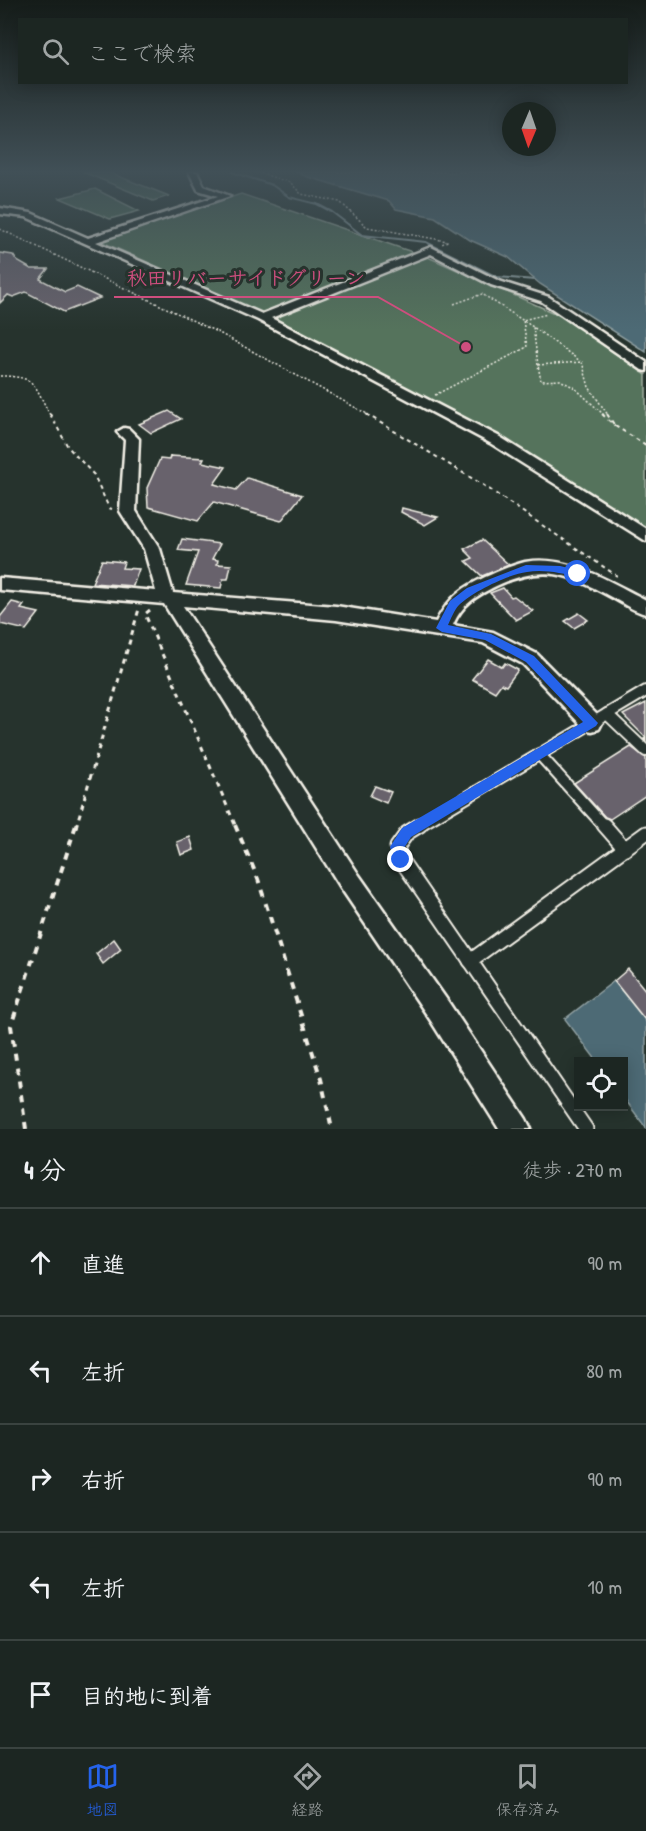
<!DOCTYPE html>
<html lang="ja">
<meta charset="utf-8">
<style>
body{margin:0;font-family:"Patrick Hand","Klee One",sans-serif;background:#29322f;color:#f1f3f6}
.controls{position:absolute;right:18px;bottom:18px;display:grid;overflow:hidden;border-radius:0px;box-shadow:0 3px 15px #0003}
.controls button{width:54px;height:54px;display:grid;place-items:center;padding:0;border:0;border-bottom:2px solid #3a4340;background:#1c2622;color:#f1f3f6;font:30px sans-serif}
.compass{position:absolute;left:502px;top:102px;width:54px;height:54px;border-radius:50%;background:#1c2622;box-shadow:0 3px 15px #0003;rotate:182deg}
.stop{position:absolute;width:18px;height:18px;margin:-14px;border:4px solid #2563eb;border-radius:50%;background:#fff}
.stop.end{background:#2563eb;border-color:#fff;box-shadow:0 2px 6px #0008}
.list{margin:0;padding:0;list-style:none}
h2{display:flex;justify-content:space-between;align-items:center;height:78px;margin:0;padding:0 24px;font-size:26px}
h2 small{font-size:20px;font-weight:400;color:#a0a5a5}
.list li{display:grid;grid-template-columns:39px 1fr auto;gap:18px;align-items:center;box-sizing:border-box;height:108px;padding:0 24px;border-top:2px solid #3a4340}
.list b{display:block;font-size:22px;white-space:nowrap}
.list em{font-size:20px;font-style:normal;color:#a0a5a5}
.icon{flex:none;width:33px;height:33px;fill:none;stroke:currentColor;stroke-width:2;stroke-linecap:round;stroke-linejoin:round}
.map{position:relative;flex:none;width:646px;height:1129px;overflow:hidden}
.search{position:absolute;background:#1c2622;box-shadow:0 3px 15px #0003;left:18px;right:18px;top:18px;height:66px;display:flex;align-items:center;gap:15px;box-sizing:border-box;padding:0 21px;border-radius:0px;color:#a0a5a5;font-size:22px}
.sheet{height:618px;background:#1c2622}
nav{display:flex;justify-content:space-around;align-items:center;box-sizing:border-box;height:84px;border-top:2px solid #3a4340;background:#1c2622;font-size:16px;color:#a0a5a5}
nav a{display:grid;justify-items:center;gap:3px}
nav .on{color:#2563eb}
.map>svg:first-child{display:block}
.green{fill:#54735c;stroke:#a4b2a2;stroke-width:1.5}
.water{fill:#4e6a74;stroke:#90a0a2;stroke-width:1.5}
.lines{fill:none;stroke-linecap:round;stroke-linejoin:round}
.stream{stroke:#90a0a2;stroke-width:2}
.building{fill:#67626c;stroke:#f4f1e8;stroke-width:1.5}
.lane-far1-casing{stroke:#f4f1e8;stroke-width:14}
.lane-casing{stroke:#f4f1e8;stroke-width:17}
.street-casing{stroke:#f4f1e8;stroke-width:5}
.path-far3{stroke:#f4f1e8;stroke-width:1.5;stroke-dasharray:2 2;stroke-linecap:butt}
.path-far2{stroke:#f4f1e8;stroke-width:2;stroke-dasharray:4 4;stroke-linecap:butt}
.path-far1{stroke:#f4f1e8;stroke-width:3;stroke-dasharray:5 5;stroke-linecap:butt}
.path{stroke:#f4f1e8;stroke-width:4;stroke-dasharray:7 7;stroke-linecap:butt}
.lane-far1{stroke:#26332d;stroke-width:10}
.lane{stroke:#26332d;stroke-width:13}
.street{fill:#26332d;fill-rule:evenodd}
.route{fill:#2563eb}
.leader{fill:none;stroke:#ce4e7e;stroke-width:2}
.callout-dot{fill:#ce4e7e;stroke:#26332d;stroke-width:2}
.callout-label{font-size:20px;text-anchor:middle;font-weight:bold;fill:#ce4e7e;stroke:#26332d;stroke-width:6;stroke-linejoin:round;paint-order:stroke}
</style>
<div class="map">
<svg width="646" height="1129" viewBox="0 0 646 1129">
<rect width="100%" height="100%" fill="#26332d"/>
<filter id="ink" filterUnits="userSpaceOnUse"><feTurbulence type="fractalNoise" baseFrequency=".0167" numOctaves="2"/><feDisplacementMap in="SourceGraphic" scale="12" xChannelSelector="R" yChannelSelector="G"/><feConvolveMatrix kernelMatrix="1 2 1 2 8 2 1 2 1" color-interpolation-filters="sRGB"/></filter>
<g filter="url(#ink)">
<g class="green">
<path d="M83 172H108L169 196 153 201Z"/>
<path d="M95 189 139 211 110 219 60 198Z"/>
<path d="M241 194 430 258 561 316 646 375V530L500 436 273 318 100 241Z"/>
</g>
<g class="water">
<path d="M296 172H646V352L540 284 508 257 470 240 435 217 396 209 389 201 308 177Z"/>
<path d="M614 981 646 1021V1128L624 1098V1062L597 1061 565 1019Z"/>
</g>
<g class="lines">
<path class="stream" d="M232 172 272 185 289 197 317 204 332 212 362 235 426 242 497 277 535 280"/>
</g>
<g class="building">
<path d="M0 253 13 255 17 261 31 269H48L40 279 65 292 77 287 100 298 64 312 26 292 13 297 8 295 0 303Z"/>
<path d="M169 411 181 419 151 433 139 424Z"/>
<path d="M170 456 204 458 202 462 226 467 214 484 236 490 247 478 302 495 281 521 214 502 198 521 148 507 147 488 160 459 169 460Z"/>
<path d="M402 508 438 517 425 525 401 512Z"/>
<path d="M182 539 220 544 212 559 218 560 217 564 231 565 228 579H223L221 588 186 585 198 552 178 550Z"/>
<path d="M482 540 509 565 482 576 466 561 473 558 464 549Z"/>
<path d="M102 560 124 562 122 568 139 569 133 586 92 583Z"/>
<path d="M503 588 511 597 514 596 533 611 516 620 490 593Z"/>
<path d="M12 602 24 605 21 609 39 613 26 630 0 624V617Z"/>
<path d="M579 613 588 620 574 628 565 621Z"/>
<path d="M488 659 502 667 505 663 518 670 506 686 501 684 495 692 472 679Z"/>
<path d="M646 703V741L644 739 646 738 623 715Z"/>
<path d="M631 747 646 758V795L610 819 605 817 574 783Z"/>
<path d="M375 786 391 792 386 803 370 796Z"/>
<path d="M190 837 194 850 181 855 177 842Z"/>
<path d="M114 939 121 949 103 964 96 954Z"/>
<path d="M628 969 646 991V1021L614 981Z"/>
</g>
<g class="lines">
<defs>
<g id="lane-far1">
<path d="M607 714 646 751"/>
<path d="M539 754 605 827"/>
<path d="M417 827 646 691"/>
</g>
<g id="lane">
<path d="M420 825 407 833 397 847 401 860 586 1129"/>
<path d="M604 825 625 849"/>
<path d="M470 961 646 833"/>
</g>
<g id="street">
<path d="M189 172H197L204 186 230 196 96 242 262 314 431 247 499 281 549 297 646 362V371L642 370 541 301 491 285 431 254 271 318 500 437 646 529V541L490 443 258 320 26 217 0 214V208L31 213 88 238 218 196 198 190Z"/>
<path d="M124 428 129 429 139 439 136 511 160 549 173 593 336 606 436 622C449 597 464 586 490 575 501 570 513 565 525 562 567 554 610 582 646 600V614C634 611 624 604 613 598 568 574 545 563 496 586 476 596 462 604 453 625L493 632 537 654 599 717 602 723 599 729 592 731 585 729 523 664 483 643 336 620 183 606 359 875 449 1003 526 1119 531 1129H499L431 1021 343 891 164 604 0 590V578L156 591 144 549 120 511 125 440 117 432Z"/>
</g>
</defs>
<use href="#lane-far1" class="lane-far1-casing"/>
<use href="#lane" class="lane-casing"/>
<use href="#street" class="street-casing"/>
<g class="path-far3">
<path d="M257 172 291 183 301 194 340 202 367 227 447 241 442 244"/>
<path d="M0 229 219 333 369 415"/>
<path d="M454 304 482 294 533 327"/>
<path d="M538 365 533 327 580 361"/>
<path d="M0 376C37 376 34 385 50 415"/>
<path d="M435 395 527 347 523 320 547 314"/>
<path d="M604 415 575 388 560 380 541 381 538 365 582 362 589 387 608 415"/>
</g>
<g class="path-far2">
<path d="M50 414 68 447 94 475 109 508 112 509"/>
<path d="M366 414 483 485 617 576"/>
<path d="M602 414 615 426"/>
<path d="M607 414 615 426"/>
<path d="M615 426 646 445"/>
</g>
<g class="path-far1">
<path d="M150 610 145 614 236 827"/>
<path d="M76 827 139 609"/>
</g>
<g class="path">
<path d="M235 825 258 879 321 1079 332 1129"/>
<path d="M26 1129 11 1026 76 825"/>
</g>
<use href="#lane-far1" class="lane-far1"/>
<use href="#lane" class="lane"/>
<use href="#street" class="street"/>
</g>
</g>
<linearGradient id="sky" x2="0" y2="1"><stop stop-color="#151c19"/><stop offset="0.52" stop-color="#415057"/><stop offset="1" stop-color="#415057" stop-opacity="0"/></linearGradient>
<rect width="646" height="330" fill="url(#sky)"/>
<path class="route" d="M526 565 560 566 581 571 583 574 578 577C562 573 543 569 527 572 509 574 472 592 459 605 454 610 451 619 448 625L491 634 534 656 598 723 596 726 411 837 404 848 407 860 405 865 401 867 396 865 390 847 402 828 583 722 526 662 485 640 442 632 436 628 450 601 467 588Z"/>
<path class="leader" d="M466 347L378 297H114"/>
<circle class="callout-dot" cx="466" cy="347" r="6"/>
<g class="callout-label">
<text x="246" y="285">秋田リバーサイドグリーン</text>
</g>
</svg>
<div class="controls">
<button><svg class="icon" aria-label="locate" viewBox="0 0 24 24"><circle cx="12" cy="12" r="6"/><path d="M12 2v4M12 18v4M2 12h4M18 12h4"/></svg></button>
</div>
<svg class="compass" viewBox="-18 -18 36 36"><path d="M0-13l5 13h-10z" fill="#e53935"/><path d="M0 13l5-13h-10z" fill="#a0a5a5"/></svg>
<div class="stop" style="left:578px;top:574px"></div>
<div class="stop end" style="left:401px;top:860px"></div>
<div class="search"><svg class="icon" aria-label="search" viewBox="0 0 24 24"><circle cx="10" cy="10" r="6"/><path d="M15 15l6 6"/></svg>ここで検索</div>
</div>
<section class="sheet">
<h2>4 分<small>徒歩 · 270 m</small></h2>
<ul class="list">
<li><svg class="icon" aria-label="ahead" viewBox="0 0 24 24"><path d="M12 20V5M6 11l6-6 6 6"/></svg><div><b>直進</b></div><em>90 m</em></li>
<li><svg class="icon" aria-label="left" viewBox="0 0 24 24"><path d="M17 20v-9H6M10 6l-5 5 5 5"/></svg><div><b>左折</b></div><em>80 m</em></li>
<li><svg class="icon" aria-label="right" viewBox="0 0 24 24"><path d="M7 20v-9h11M14 6l5 5-5 5"/></svg><div><b>右折</b></div><em>90 m</em></li>
<li><svg class="icon" aria-label="left" viewBox="0 0 24 24"><path d="M17 20v-9H6M10 6l-5 5 5 5"/></svg><div><b>左折</b></div><em>10 m</em></li>
<li><svg class="icon" aria-label="arrive" viewBox="0 0 24 24"><path d="M6 21V4h12l-3 4 3 4H6"/></svg><div><b>目的地に到着</b></div></li>
</ul>
</section>
<nav>
<a class="on"><svg class="icon" aria-label="map" viewBox="0 0 24 24"><path d="M3 6l6-2 6 2 6-2v14l-6 2-6-2-6 2zM9 4v14M15 6v14"/></svg>地図</a>
<a><svg class="icon" aria-label="directions" viewBox="0 0 24 24"><path d="M12 3l9 9-9 9-9-9zM9 14v-3h6M13 9l2 2-2 2"/></svg>経路</a>
<a><svg class="icon" aria-label="saved" viewBox="0 0 24 24"><path d="M7 4h10v16l-5-4-5 4z"/></svg>保存済み</a>
</nav>
